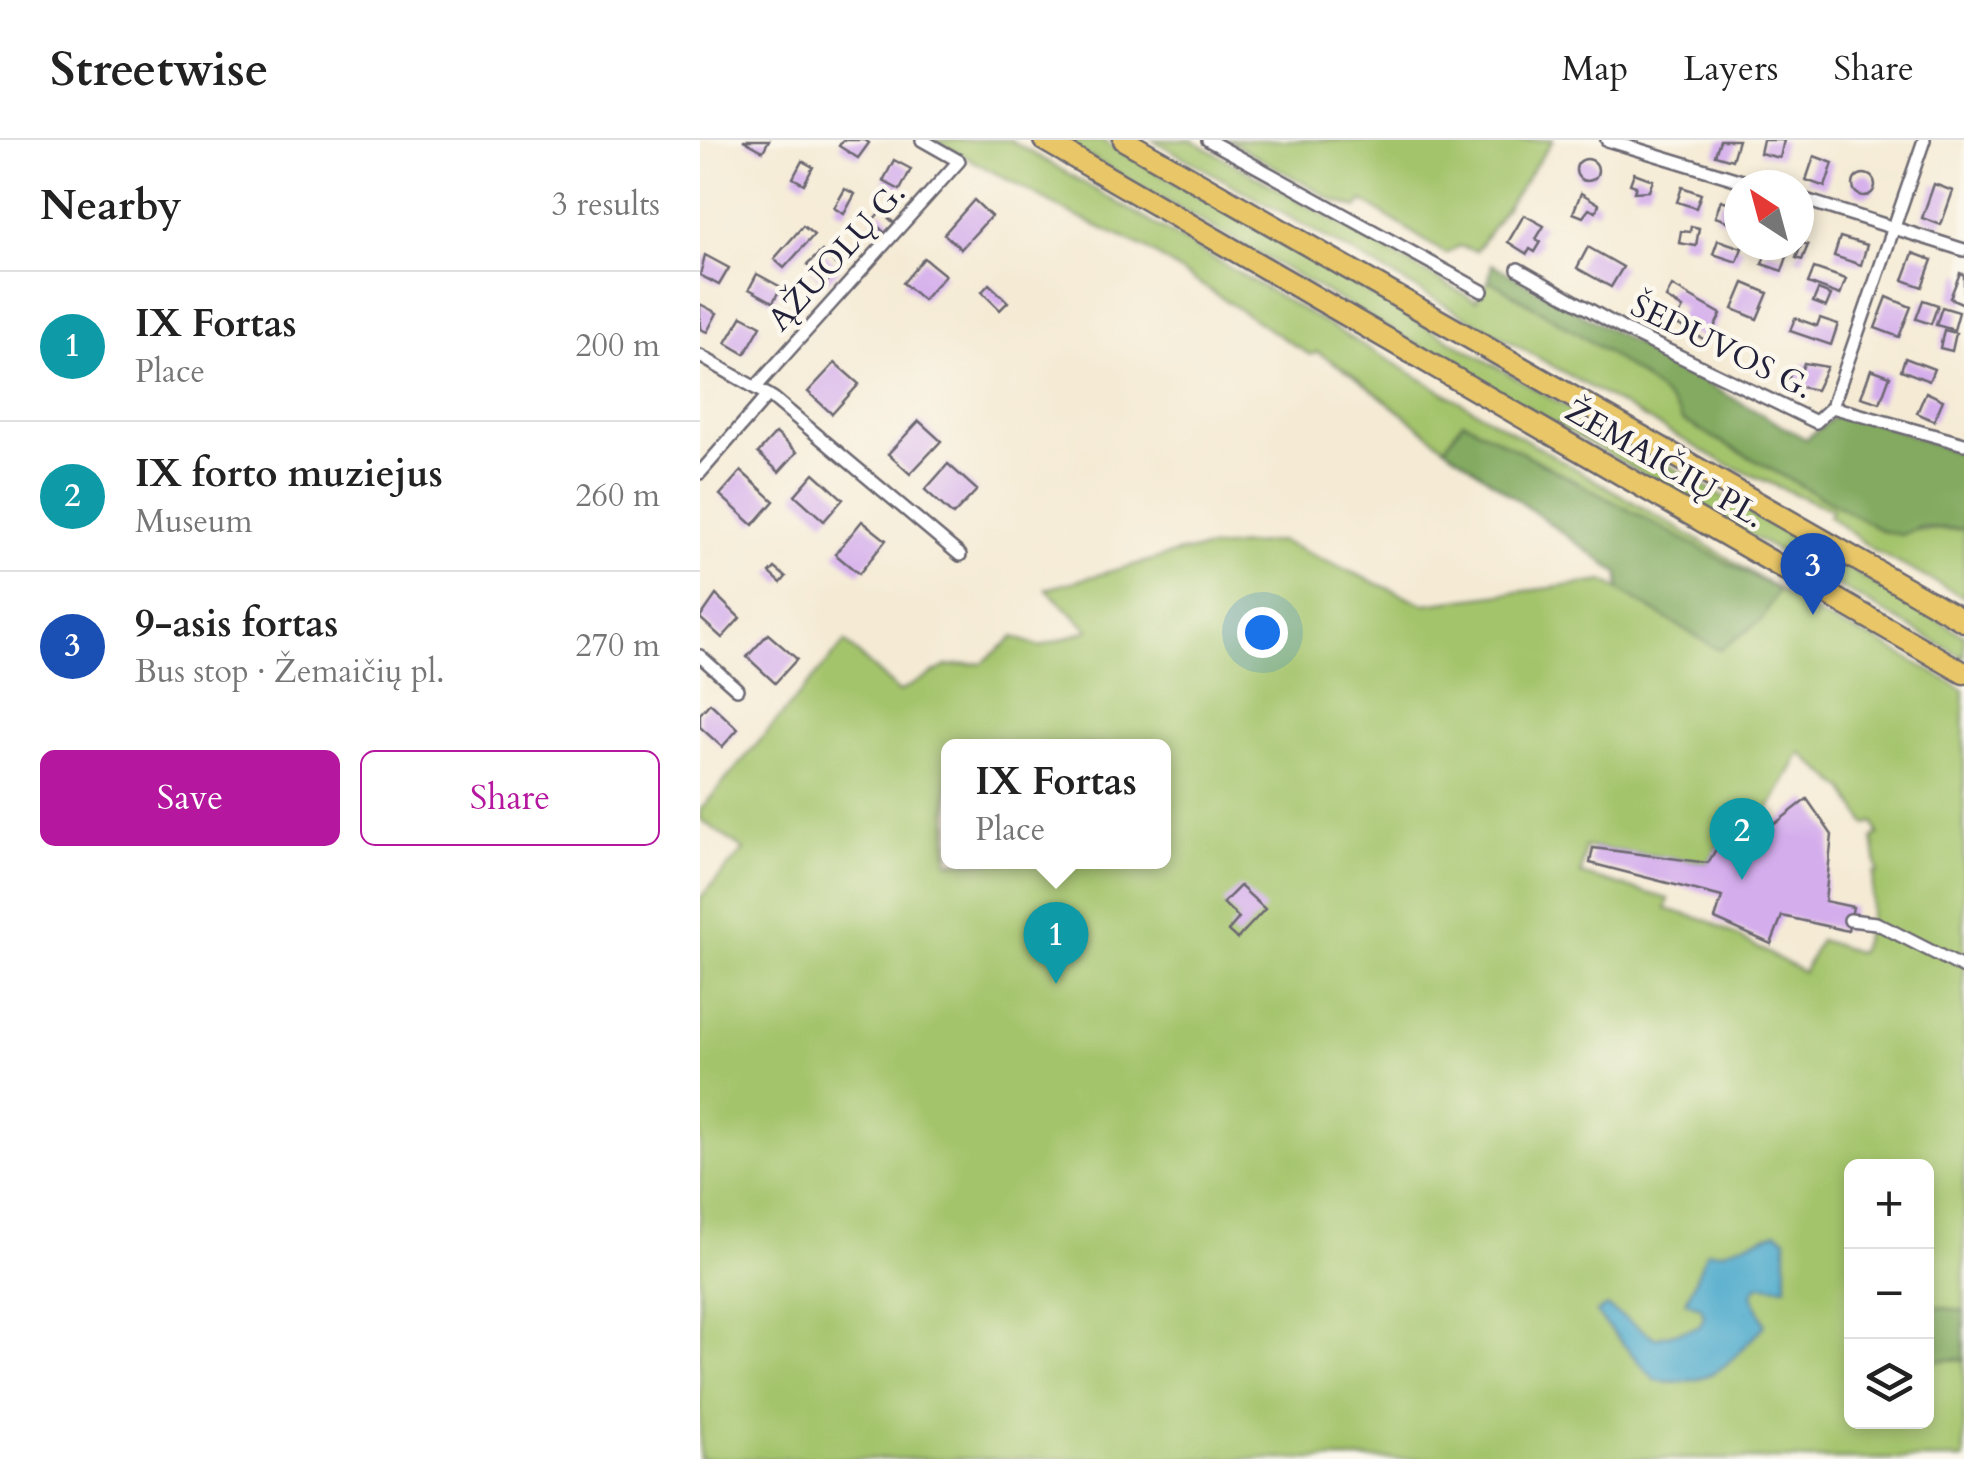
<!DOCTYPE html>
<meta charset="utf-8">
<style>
body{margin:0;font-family:Cardo,serif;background:#f6f6f6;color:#222}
.controls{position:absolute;right:30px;bottom:30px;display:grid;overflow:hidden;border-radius:15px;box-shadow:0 5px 15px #0003}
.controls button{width:90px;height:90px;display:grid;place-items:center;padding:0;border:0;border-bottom:2px solid #e0e0e0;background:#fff;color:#222;font:50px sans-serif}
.compass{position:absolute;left:1024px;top:30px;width:90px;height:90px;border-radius:50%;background:#fff;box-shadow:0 5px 15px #0003;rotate:324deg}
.you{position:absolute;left:562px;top:492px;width:35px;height:35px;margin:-25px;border:8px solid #fff;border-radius:50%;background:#1a73e8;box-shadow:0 0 0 15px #1a73e833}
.badge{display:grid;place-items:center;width:65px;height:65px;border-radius:50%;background:#b5179e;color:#fff;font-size:32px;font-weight:700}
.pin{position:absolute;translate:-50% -82px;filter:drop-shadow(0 2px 5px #0008)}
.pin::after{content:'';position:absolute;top:52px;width:35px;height:30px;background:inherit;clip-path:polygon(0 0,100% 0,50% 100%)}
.popup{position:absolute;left:241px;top:599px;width:230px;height:130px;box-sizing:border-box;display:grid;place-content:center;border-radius:15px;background:#fff;filter:drop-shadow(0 2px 8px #0005);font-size:32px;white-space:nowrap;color:#767676}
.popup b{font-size:38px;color:#222}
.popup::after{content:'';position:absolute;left:50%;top:100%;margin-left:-20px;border:20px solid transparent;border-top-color:#fff}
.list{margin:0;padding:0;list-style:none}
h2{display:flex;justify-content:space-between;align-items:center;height:130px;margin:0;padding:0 40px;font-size:42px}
h2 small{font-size:32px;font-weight:400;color:#767676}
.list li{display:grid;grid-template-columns:65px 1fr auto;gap:30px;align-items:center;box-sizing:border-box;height:150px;padding:0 40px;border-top:2px solid #e0e0e0}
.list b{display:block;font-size:38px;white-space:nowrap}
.list p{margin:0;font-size:32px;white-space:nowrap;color:#767676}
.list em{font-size:32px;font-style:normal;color:#767676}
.actions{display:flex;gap:20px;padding:30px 40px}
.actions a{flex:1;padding:22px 0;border:2px solid #b5179e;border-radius:15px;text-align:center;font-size:35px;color:#b5179e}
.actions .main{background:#b5179e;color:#fff}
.icon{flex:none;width:55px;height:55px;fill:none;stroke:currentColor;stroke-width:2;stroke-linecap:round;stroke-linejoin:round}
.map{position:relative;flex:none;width:1264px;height:1319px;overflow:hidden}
header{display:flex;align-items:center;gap:60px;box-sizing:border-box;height:140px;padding:0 50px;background:#fff;border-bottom:2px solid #e0e0e0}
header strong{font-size:48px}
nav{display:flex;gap:55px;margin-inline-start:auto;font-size:35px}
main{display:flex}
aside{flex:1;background:#fff}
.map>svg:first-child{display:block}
.green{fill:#a4c46c;stroke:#637354;stroke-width:2.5;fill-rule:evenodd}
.forest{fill:#83aa60;stroke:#52664e;stroke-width:2.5}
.water{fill:#4daacc;stroke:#386684;stroke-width:2.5}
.building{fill:#d4adec}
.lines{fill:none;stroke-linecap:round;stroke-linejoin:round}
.street-casing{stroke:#6c6871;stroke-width:16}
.highway-casing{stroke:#6c6871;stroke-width:25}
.street{stroke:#fff;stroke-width:11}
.highway{stroke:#e9c769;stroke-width:20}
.labels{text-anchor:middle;stroke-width:9;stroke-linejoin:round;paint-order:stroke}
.street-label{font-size:32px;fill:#22223b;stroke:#fbf7ec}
</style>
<header>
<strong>Streetwise</strong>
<nav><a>Map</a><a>Layers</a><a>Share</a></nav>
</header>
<main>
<aside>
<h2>Nearby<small>3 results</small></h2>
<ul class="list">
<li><span class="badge" style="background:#0f9aa8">1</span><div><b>IX Fortas</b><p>Place</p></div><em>200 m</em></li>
<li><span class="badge" style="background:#0f9aa8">2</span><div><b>IX forto muziejus</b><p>Museum</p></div><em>260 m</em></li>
<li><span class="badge" style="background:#1a4fb4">3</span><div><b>9-asis fortas</b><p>Bus stop · Žemaičių pl.</p></div><em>270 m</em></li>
</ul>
<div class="actions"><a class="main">Save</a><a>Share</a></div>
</aside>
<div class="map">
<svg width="1264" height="1319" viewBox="0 0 1264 1319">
<rect width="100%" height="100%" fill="#fbf7ec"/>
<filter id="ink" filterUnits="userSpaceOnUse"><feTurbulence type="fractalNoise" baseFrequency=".01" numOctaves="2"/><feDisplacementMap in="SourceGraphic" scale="20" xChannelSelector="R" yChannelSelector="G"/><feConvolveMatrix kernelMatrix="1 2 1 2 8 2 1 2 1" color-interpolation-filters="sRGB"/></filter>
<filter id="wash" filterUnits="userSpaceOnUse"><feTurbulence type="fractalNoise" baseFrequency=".0048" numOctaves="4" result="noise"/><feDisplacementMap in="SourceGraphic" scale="40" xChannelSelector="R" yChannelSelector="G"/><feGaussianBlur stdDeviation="2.25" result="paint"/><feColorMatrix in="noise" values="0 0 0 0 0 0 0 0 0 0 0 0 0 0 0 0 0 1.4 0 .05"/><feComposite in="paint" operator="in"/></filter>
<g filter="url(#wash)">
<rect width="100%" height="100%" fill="#f5ebd5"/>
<g class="green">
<path d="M234 0H310L1012 408 1123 478 1176 500 1264 550V1171L1227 1165 1226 1026H1152V1282H1226L1227 1221 1264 1219V1319H0V758L44 710 0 679V670L145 502 199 552 246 526 282 523 314 497 340 507 389 490 346 449 481 412 580 401 724 464 904 441 1019 509 1078 451 763 281 745 307 652 234 617 212 611 215 589 202 445 108 377 77ZM248 606H464V722H248ZM1101 613 1145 650 1166 684 1174 682 1178 695 1173 698 1178 733H1174L1169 783 1159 813 1120 800 1103 832 1009 781 966 769 969 759 881 734 885 707 1008 723 1042 665 1065 677ZM1086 1098 1052 1153 1056 1169 955 1240 907 1167 955 1198 999 1187 1004 1177 1001 1167 986 1162Z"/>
<path d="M360 0H401L1264 495V518Z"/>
<path d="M453 0H492L776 161 789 140C827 163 971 243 982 280L1183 391 1264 389V457L1173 410 1129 376 1132 370 1026 324Z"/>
<path d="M528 0H853L776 111 759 106 746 114 663 61 657 68 633 60Z"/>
</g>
<g class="forest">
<path d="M792 124 1106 299 1143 270 1264 315V389L1220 387 1201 395 1183 391 982 280C971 244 827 163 789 140Z"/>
<path d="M763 281 1078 450 1062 480 1019 510 919 450V434L745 307Z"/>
<path d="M1226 1165 1264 1171V1219L1227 1221Z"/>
</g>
<path class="water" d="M1077 1092 1086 1098V1147L1058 1145 1052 1154 1065 1185C1028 1223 1014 1249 955 1240L896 1173 907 1167 955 1198 999 1187 1004 1177 1001 1167 986 1162 1007 1111 1021 1112Z"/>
<g id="blocks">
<g class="building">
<path d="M43 0H69L63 11Z"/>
<path d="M143 0H165L169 3 158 18 139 6Z"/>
<path d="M1020 0H1038L1032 20 1015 15Z"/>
<path d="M1063 0H1084L1080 18 1060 13Z"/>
<path d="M1114 16 1133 23 1125 47 1106 40Z"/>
<circle cx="887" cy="30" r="11"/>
<path d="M194 20 211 29 200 50 183 41Z"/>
<path d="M102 21 113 27 104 44 93 38Z"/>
<path d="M934 33 953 40 949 51 934 52 936 46 930 44Z"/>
<circle cx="1164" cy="45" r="11"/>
<path d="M1234 44 1253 51 1241 85 1222 78Z"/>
<path d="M982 47 1001 54 996 68 977 62Z"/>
<path d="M145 49 155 54 144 74 134 68Z"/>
<path d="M881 53 899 64 896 72 889 69 883 77 873 73Z"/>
<path d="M274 60 291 76 261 109 244 94Z"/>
<path d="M1021 60 1039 66V85L1015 77Z"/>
<path d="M181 71 194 83 185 93 172 81Z"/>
<path d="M824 75 844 86 836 99 841 102 835 112 830 109 827 114 808 102Z"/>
<path d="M103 86 114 95 84 128 74 119Z"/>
<path d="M991 86 999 88 996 106 979 103 981 91 990 92Z"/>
<path d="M1140 97 1167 105 1161 125 1134 116Z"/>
<path d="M1018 100 1042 108 1037 122 1013 114Z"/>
<path d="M1102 103 1108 105 1102 120 1096 118Z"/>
<path d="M888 107 923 127 911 147 877 128Z"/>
<path d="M1067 110 1087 117 1082 131 1062 124Z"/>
<path d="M122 111 140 129 125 144 107 125Z"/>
<path d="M1213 113 1232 120 1222 147 1203 140Z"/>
<path d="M5 115 29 128 19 145 0 135Z"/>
<path d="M224 118 245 135 223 160 203 143Z"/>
<path d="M1114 128 1146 139 1140 155 1108 143Z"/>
<path d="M1260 133 1264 135V164L1250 158Z"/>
<path d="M57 134 81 147 73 162 49 149Z"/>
<path d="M1044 143 1068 153 1057 179 1033 169Z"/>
<path d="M289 144 308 162 300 170 282 152Z"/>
<path d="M972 146 1021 174 1007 201 975 183 983 168 966 158Z"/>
<path d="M1118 150 1131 155 1126 167 1113 162Z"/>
<path d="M1187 157 1211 167 1199 197 1175 188Z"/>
<path d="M1223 160 1238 165 1231 184 1216 179Z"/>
<path d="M0 164 17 173 7 192 0 189Z"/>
<path d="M1242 167 1259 172 1254 190 1236 185Z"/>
<path d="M42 176 61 186 45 214 26 203Z"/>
<path d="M1095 178 1117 186 1120 178 1138 184 1131 205 1090 191Z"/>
<path d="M1244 190 1256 193 1252 211 1240 208Z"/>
<path d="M1205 218 1234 229 1229 241 1201 230Z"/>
<path d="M135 223 159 244 132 274 108 252Z"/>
<path d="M1104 223 1127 227 1116 250 1087 244 1092 229 1101 232Z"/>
<path d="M1171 229 1190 236 1180 263 1161 257Z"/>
<path d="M1226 252 1243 260 1234 281 1217 273Z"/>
<path d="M219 281 241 301 210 334 188 314Z"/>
<path d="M76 293 97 312 79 332 58 313Z"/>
<path d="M248 324 277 350 253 375 225 350Z"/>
<path d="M41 331 74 361 53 385 20 355Z"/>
<path d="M114 333 143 359 124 381 95 355Z"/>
<path d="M162 381 186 400 159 434 135 414Z"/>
<path d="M75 428 86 437 81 443 70 433Z"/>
<path d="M16 455 40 478 22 498 0 478Z"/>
<path d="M68 494 97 519 75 543 47 517Z"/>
<path d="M10 563 38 589 22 607 0 587V574Z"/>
<path d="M1107 659 1132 695 1125 761 1153 767 1148 791 1082 776 1071 804 1015 779 1022 757 890 723 893 708 1008 723 1043 664 1076 683Z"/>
<path d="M540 746 565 769 537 799 528 791 539 778 523 763Z"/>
</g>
</g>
</g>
<g filter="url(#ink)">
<use href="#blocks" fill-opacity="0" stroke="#6c6871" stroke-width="2.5"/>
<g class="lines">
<defs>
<g id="street">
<path d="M508 0 782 151"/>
<path d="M907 0 1055 45"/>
<path d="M1099 58 1264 110"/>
<path d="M818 129 925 190 1116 282 1132 267 1224 0"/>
<path d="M0 216 73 258 260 415"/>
<path d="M55 248 259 21 222 0"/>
<path d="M1132 267 1264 304"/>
<path d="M0 333 68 255"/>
<path d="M0 516 37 549"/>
<path d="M1150 780 1176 783 1264 828"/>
</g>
<g id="highway">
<path d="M344 0 1264 533"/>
<path d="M424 0 1264 481"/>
</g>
</defs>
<use href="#street" class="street-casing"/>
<use href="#highway" class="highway-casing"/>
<use href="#street" class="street"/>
<use href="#highway" class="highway"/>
</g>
</g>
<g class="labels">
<g class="street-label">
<text transform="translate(136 116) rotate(-48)" y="11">ĄŽUOLŲ G.</text>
<text transform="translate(1022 206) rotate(26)" y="11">ŠEDUVOS G.</text>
<text transform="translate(965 323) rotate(30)" y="11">ŽEMAIČIŲ PL.</text>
</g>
</g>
</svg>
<div class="controls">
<button>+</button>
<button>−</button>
<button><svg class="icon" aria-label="layers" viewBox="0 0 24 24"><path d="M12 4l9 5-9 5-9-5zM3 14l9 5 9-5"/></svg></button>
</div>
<svg class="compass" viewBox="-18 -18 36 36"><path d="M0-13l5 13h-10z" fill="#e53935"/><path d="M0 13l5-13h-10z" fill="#767676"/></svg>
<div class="you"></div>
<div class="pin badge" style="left:356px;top:844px;background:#0f9aa8">1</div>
<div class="popup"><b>IX Fortas</b>Place</div>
<div class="pin badge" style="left:1042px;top:740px;background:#0f9aa8">2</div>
<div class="pin badge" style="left:1113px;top:475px;background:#1a4fb4">3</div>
</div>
</main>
